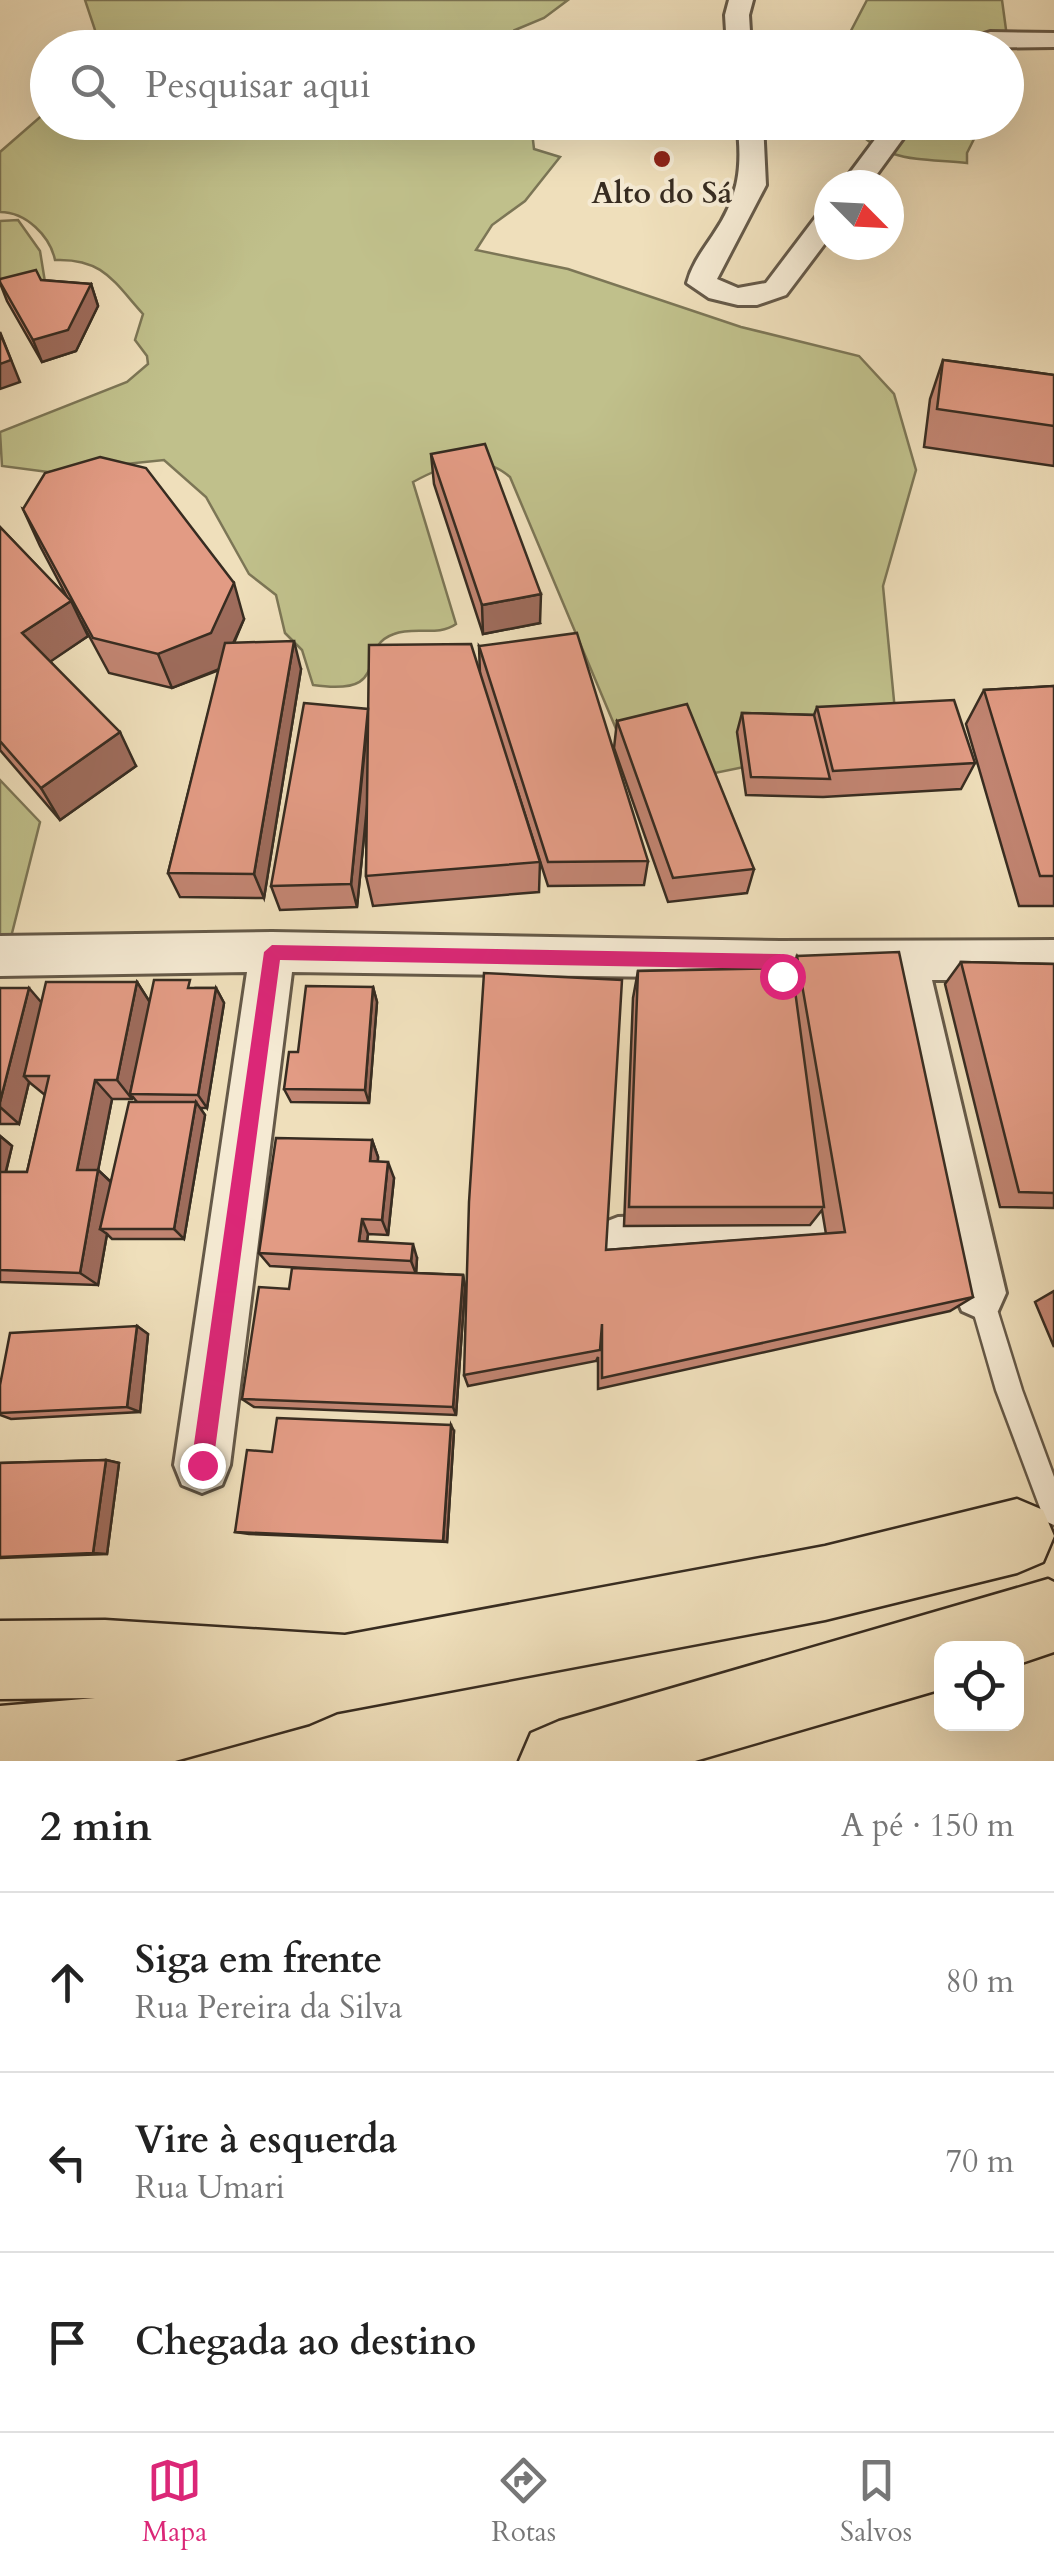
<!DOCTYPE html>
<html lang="pt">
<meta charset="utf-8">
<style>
body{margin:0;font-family:Cardo,serif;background:#f2f2f2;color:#222}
.controls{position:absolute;right:30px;bottom:30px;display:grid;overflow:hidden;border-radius:20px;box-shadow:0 10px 40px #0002}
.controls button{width:90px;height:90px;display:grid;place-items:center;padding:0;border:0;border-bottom:2px solid #e0e0e0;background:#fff;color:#222;font:50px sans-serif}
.compass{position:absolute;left:814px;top:170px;width:90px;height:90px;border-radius:50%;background:#fff;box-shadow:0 10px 40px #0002;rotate:114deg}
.stop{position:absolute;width:30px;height:30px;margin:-22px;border:8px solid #db2777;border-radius:50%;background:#fff}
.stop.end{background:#db2777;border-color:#fff;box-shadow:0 2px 10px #0008}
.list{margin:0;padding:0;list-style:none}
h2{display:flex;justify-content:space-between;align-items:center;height:130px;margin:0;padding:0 40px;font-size:42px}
h2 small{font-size:32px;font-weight:400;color:#767676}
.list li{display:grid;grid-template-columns:65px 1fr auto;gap:30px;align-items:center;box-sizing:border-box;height:180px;padding:0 40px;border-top:2px solid #e0e0e0}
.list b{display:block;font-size:38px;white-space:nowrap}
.list p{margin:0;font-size:32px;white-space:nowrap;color:#767676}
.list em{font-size:32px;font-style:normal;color:#767676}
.icon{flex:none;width:55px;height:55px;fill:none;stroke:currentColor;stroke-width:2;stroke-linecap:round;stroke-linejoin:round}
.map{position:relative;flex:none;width:1054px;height:1761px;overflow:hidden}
.search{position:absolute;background:#fff;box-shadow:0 10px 40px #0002;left:30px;right:30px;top:30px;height:110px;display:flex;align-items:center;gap:25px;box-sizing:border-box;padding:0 35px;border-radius:55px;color:#767676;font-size:38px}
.sheet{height:670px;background:#fff}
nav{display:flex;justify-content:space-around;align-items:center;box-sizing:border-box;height:140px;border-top:2px solid #e0e0e0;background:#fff;font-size:28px;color:#767676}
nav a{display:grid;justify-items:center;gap:5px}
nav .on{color:#db2777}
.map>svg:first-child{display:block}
.green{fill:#c0c08b;stroke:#7c7656;stroke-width:2.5}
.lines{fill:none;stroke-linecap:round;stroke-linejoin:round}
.lane-casing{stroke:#655948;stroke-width:5}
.street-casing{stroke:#655948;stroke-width:6}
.primary-casing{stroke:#372c21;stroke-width:5}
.lane{fill:#f5ead3;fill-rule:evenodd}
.street{fill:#f5ead3;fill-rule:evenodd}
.primary{fill:#efdfbb;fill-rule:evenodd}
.wall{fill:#c28572;stroke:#372c21;stroke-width:2.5;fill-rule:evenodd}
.shaded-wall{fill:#9e6c5c;stroke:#372c21;stroke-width:2.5}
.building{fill:#e29b84;stroke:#372c21;stroke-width:2.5}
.route{fill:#db2777}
.poi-dot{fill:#8f2418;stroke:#f5ead3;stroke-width:4}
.labels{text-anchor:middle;stroke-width:8;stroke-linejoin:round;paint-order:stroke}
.far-poi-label{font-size:30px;font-weight:bold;fill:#372c21;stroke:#f5ead3}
</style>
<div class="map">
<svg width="1054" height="1761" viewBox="0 0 1054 1761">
<rect width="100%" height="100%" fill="#efdfbb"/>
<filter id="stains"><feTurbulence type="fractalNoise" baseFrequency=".002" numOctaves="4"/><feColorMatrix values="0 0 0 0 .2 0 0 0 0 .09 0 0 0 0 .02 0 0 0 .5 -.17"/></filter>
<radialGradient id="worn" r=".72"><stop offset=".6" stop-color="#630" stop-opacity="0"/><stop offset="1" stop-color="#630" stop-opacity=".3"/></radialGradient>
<g class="green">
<path d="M85 0H568L544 18 515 30 528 43 545 47 101 48Z"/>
<path d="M867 0H1002L1010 59 1007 84 1006 48H842Z"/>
<path d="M47 111 48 122 531 123 534 149 560 157 525 201 492 225 476 250 568 269 741 327 859 356 894 394 916 470 883 586 895 711 773 761 715 773 668 734 622 743 510 477C481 451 444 465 413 482L456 624C438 637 415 626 394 634 353 648 396 697 313 685L302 650 285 633 276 595 249 574 206 497 164 460 48 472 2 466 0 432 127 382 148 364 147 356 135 340 143 314C114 282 103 258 55 260 50 236 26 212 0 212V152Z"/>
<path d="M850 123H982L967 153V163C919 158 883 164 850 123Z"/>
<path d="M18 220 40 251 45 282H0V221Z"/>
<path d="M0 780 40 822 9 945H0Z"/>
</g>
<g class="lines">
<defs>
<path id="lane" d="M980 1281 989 1284 992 1293 1022 1390 1054 1477V1525L1045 1521 996 1390 968 1293 971 1284Z"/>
<g id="street">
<path d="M729 0H753L749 15 751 48H727L725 15Z"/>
<path d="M990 32 1054 33V47L953 48 956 43Z"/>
<path d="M737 122H763L766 185 717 279 738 288 766 283 819 213 829 211V238L786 295 757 305H738L709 298 687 283C692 264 703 250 713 235 739 197 743 167 737 122Z"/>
<path d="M888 122H915L869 185H841Z"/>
<path d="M272 932 780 941 1054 940V980H932L1006 1293 998 1311 980 1319 962 1311 954 1293 888 980 292 972 230 1465 222 1485 202 1493 182 1485 174 1465 247 972 0 976V936Z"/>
<path d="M807 1136 824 1143C838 1175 846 1216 833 1248L804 1261 618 1267 600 1260 593 1242 600 1224 618 1217 790 1211 783 1160 790 1143Z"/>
</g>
<g id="primary">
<path d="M1017 1499 1043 1510 1054 1536 1043 1562 1017 1573 825 1620 337 1712 309 1724 175 1761H0V1706L95 1698 0 1699V1621L105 1620 345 1635 825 1546Z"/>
<path d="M1048 1579 1054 1582V1652L1016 1665V1649H942V1689L695 1761H519L531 1733 559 1721Z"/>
</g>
</defs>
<use href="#lane" class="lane-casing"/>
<use href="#street" class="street-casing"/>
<use href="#primary" class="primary-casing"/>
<use href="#lane" class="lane"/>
<use href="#street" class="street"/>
<use href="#primary" class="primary"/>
</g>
<g class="wall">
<path d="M41 280 91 284 98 306 76 351 42 362 7 301 0 283Z"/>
<path d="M943 360 1054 375V466L924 447 930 399Z"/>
<path d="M431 454 540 623 483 634 434 484Z"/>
<path d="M23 509 244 619 234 643 301 669 264 898 180 897 168 873 219 670 172 688 109 673 81 621 88 636 50 661 136 766 60 820 0 750V527L67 597 40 546Z"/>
<path d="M479 646 648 861 644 885 548 886 514 780 540 862 539 892 373 906 366 876 367 807 357 907 280 910 271 886 368 709 480 674Z"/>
<path d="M1054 686V906H1019L966 724 984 690Z"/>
<path d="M817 707 975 763 961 789 823 797 746 795 737 732 742 713 814 715Z"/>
<path d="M617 721 754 869 747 893 668 902 614 748Z"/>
<path d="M797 956 973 1297 950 1311 598 1389V1357L596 1361 468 1386 464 1375 606 1250 826 1234 822 1210 810 1225 624 1226 633 998 638 971 792 968Z"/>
<path d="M961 962 1054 964V1208L1000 1207 945 984Z"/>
<path d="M137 982 149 1001 195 988H216L224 1003 207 1108H200L205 1115 184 1239H112L107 1234 98 1285 0 1282V1136L12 1146 6 1172H27L45 1095 29 1082 19 1124H0V988L41 1003ZM133 1097 137 1102 111 1182 98 1170 112 1099H132Z"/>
<path d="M373 987 377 1002 369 1103 291 1102 284 1089 298 1052Z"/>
<path d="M372 1140 378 1157V1162L394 1178 388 1235 368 1234 367 1242 417 1258 416 1273 463 1275 465 1287 456 1415 254 1407 242 1399 289 1289 357 1271 270 1266 259 1253Z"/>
<path d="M1054 1291V1347L1035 1302Z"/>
<path d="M137 1326 148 1334 140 1412 11 1419 0 1415V1385Z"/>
<path d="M454 1431 447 1542 249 1534 235 1532 272 1452Z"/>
<path d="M106 1460 119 1463 107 1554 0 1558V1463Z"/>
</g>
<g class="shaded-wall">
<path d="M91 284 98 306 76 351 42 362 33 340Z"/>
<path d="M0 332 20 382 0 389Z"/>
<path d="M234 583 244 619 222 668 172 688 158 654Z"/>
<path d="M541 594 540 623 483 634 482 605Z"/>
<path d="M71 601 88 636 41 668 22 633Z"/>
<path d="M294 641 301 669 264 898 254 874Z"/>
<path d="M369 709 374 736 357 907 351 884Z"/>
<path d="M120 732 136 766 60 820 41 788Z"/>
<path d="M137 982 151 1004 130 1094 132 1099 117 1080Z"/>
<path d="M373 987 377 1002 369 1103 365 1090Z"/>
<path d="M29 988 47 1009 24 1076 29 1082 19 1124 0 1107V1102Z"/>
<path d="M216 988 224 1003 207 1108 198 1095Z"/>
<path d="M95 1080 112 1099 95 1186 77 1170Z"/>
<path d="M196 1102 205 1115 184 1239 174 1229Z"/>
<path d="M0 1136 12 1146 0 1195Z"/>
<path d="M372 1140 378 1157 376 1177 370 1161Z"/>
<path d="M388 1162 394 1178 388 1235 382 1220Z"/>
<path d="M98 1170 115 1186 100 1229 107 1234 98 1285 80 1273Z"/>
<path d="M362 1219 368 1234 365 1255 359 1241Z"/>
<path d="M413 1244 417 1258 416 1274 411 1261Z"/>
<path d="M463 1275 465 1287 456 1415 453 1407Z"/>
<path d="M137 1326 148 1334 140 1412 127 1407Z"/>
<path d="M451 1425 454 1431 447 1542 443 1541Z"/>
<path d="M106 1460 119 1463 107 1554 93 1553Z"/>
</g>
<g class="building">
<path d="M36 270 41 280 91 284 68 330 33 340 0 282V279Z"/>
<path d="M0 333 11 360 0 364Z"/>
<path d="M943 360 1054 375V426L937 409Z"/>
<path d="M485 444 541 594 482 605 431 454Z"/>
<path d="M100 457 146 468 234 583 211 633 158 654 93 638 23 509 45 473Z"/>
<path d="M0 527 71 601 22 633 120 732 41 788 0 741Z"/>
<path d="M577 633 648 861 548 862 479 646Z"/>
<path d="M294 641 254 874 168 873 225 643Z"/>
<path d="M471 644 540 862 366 876 369 645Z"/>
<path d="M1054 686V876H1040L984 690Z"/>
<path d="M954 700 975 763 833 771 817 707Z"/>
<path d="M304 703 368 709 351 884 271 886Z"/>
<path d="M687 704 754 869 673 878 617 721Z"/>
<path d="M742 713 814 715 830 779 751 777Z"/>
<path d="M899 952 973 1297 602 1378V1324L600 1350 464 1375 469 1202 484 973 622 980 606 1250 845 1232 797 956Z"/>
<path d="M961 962 1054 964V1193L1019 1192Z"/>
<path d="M792 968 824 1207H629L638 971Z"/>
<path d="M154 980H190L188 988H216L198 1095 130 1094Z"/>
<path d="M46 982H137L117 1080H95L77 1170H98L80 1273 0 1270V1172H27L49 1076H24Z"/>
<path d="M306 986 373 987 365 1090 284 1089 289 1052H298Z"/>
<path d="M0 988H29L0 1102Z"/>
<path d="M129 1102H196L174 1229H100Z"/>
<path d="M276 1138 372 1140 370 1161 388 1162 382 1220 362 1219 359 1241 413 1244 411 1261 259 1253Z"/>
<path d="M292 1268 463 1275 453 1407 242 1399 259 1287 289 1289Z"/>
<path d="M137 1326 127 1407 0 1413V1385L10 1333Z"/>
<path d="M277 1418 451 1425 443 1541 235 1532 247 1450 272 1452Z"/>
<path d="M106 1460 93 1553 0 1557V1463Z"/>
</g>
<path class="route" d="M272 945 780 954 786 956 791 976 782 984 776 981 772 969 280 960 213 1465 209 1472 202 1475 195 1472 191 1465 264 952Z"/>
<circle class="poi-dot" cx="662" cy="159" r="10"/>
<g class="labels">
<g class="far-poi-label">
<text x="662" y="203">Alto do Sá</text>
</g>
</g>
<rect width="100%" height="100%" filter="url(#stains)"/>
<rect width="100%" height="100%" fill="url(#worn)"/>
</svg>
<div class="controls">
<button><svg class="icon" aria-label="locate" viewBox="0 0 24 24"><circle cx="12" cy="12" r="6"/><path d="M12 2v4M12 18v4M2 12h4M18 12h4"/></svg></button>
</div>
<svg class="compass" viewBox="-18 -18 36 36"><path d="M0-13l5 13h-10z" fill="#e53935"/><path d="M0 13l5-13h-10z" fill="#767676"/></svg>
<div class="stop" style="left:782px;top:976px"></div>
<div class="stop end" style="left:202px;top:1465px"></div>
<div class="search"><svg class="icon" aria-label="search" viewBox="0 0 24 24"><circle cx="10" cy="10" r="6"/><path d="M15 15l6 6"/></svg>Pesquisar aqui</div>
</div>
<section class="sheet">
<h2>2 min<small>A pé · 150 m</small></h2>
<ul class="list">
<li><svg class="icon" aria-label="ahead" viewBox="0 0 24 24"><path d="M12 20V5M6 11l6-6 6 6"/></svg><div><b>Siga em frente</b><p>Rua Pereira da Silva</p></div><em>80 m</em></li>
<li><svg class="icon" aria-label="left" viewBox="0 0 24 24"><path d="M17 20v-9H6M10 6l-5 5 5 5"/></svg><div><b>Vire à esquerda</b><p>Rua Umari</p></div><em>70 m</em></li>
<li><svg class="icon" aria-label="arrive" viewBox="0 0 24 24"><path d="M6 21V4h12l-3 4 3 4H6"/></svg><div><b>Chegada ao destino</b></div></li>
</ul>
</section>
<nav>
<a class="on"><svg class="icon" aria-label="map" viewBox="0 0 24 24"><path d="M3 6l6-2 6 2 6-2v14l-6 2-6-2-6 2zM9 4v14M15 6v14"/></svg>Mapa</a>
<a><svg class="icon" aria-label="directions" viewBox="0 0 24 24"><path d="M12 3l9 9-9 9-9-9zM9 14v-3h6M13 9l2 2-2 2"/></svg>Rotas</a>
<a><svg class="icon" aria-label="saved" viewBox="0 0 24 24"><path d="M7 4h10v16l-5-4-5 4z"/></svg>Salvos</a>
</nav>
